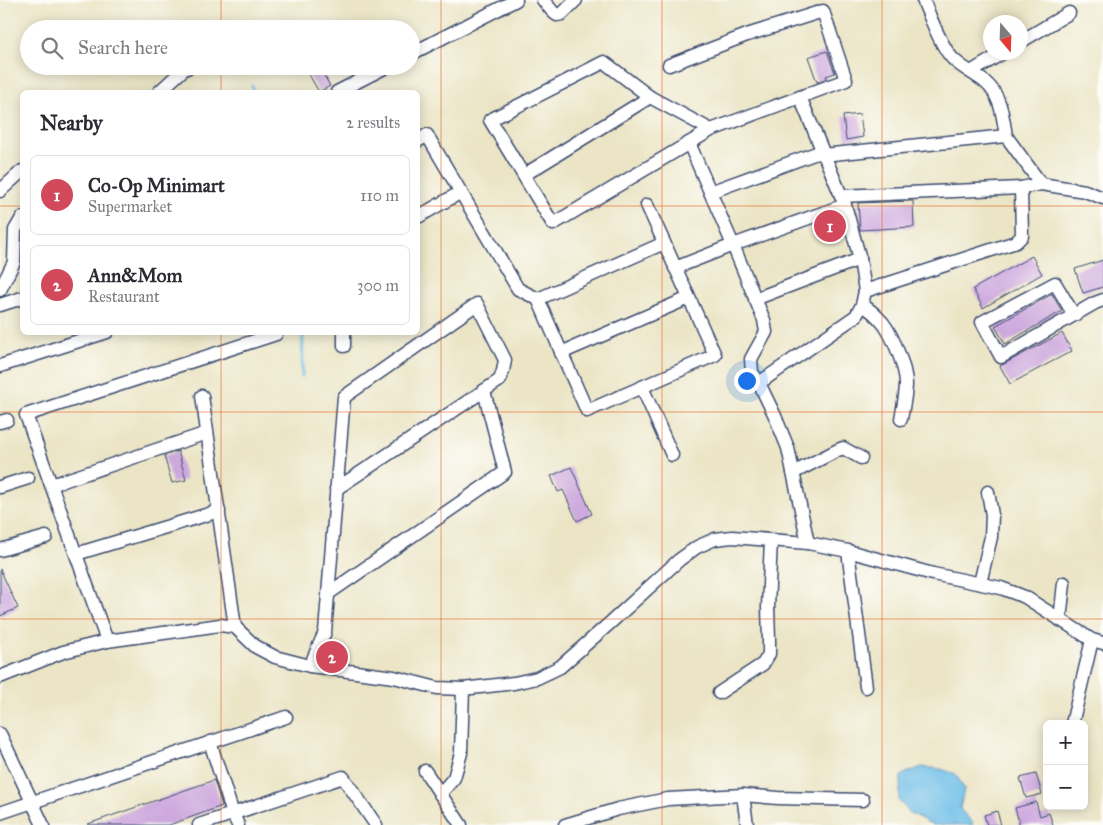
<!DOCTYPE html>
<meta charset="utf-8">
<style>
body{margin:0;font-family:"IM FELL Great Primer",serif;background:#f7f7f7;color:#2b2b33}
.controls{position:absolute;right:15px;bottom:15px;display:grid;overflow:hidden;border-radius:8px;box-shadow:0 2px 12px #0003}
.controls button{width:45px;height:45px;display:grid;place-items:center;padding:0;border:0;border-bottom:1px solid #e1e1e2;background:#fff;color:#2b2b33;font:25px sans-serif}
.compass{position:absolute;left:983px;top:15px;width:45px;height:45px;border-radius:50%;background:#fff;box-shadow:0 2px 12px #0003;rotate:161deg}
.you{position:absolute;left:746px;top:380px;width:18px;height:18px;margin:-12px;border:4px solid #fff;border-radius:50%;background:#1a73e8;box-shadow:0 0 0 8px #1a73e833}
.badge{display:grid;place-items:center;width:32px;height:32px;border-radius:50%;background:#d1495b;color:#fff;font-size:16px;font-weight:700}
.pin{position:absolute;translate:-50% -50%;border:2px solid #fff;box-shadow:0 1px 5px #0006}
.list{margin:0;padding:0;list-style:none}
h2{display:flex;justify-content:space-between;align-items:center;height:65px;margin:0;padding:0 20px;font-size:21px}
h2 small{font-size:16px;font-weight:400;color:#7c7c81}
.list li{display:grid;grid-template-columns:32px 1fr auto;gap:15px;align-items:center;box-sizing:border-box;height:80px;margin:0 10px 10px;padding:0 10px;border:1px solid #e1e1e2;border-radius:8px}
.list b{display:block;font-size:19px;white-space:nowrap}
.list p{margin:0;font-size:16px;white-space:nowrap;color:#7c7c81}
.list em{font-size:16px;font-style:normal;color:#7c7c81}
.icon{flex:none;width:28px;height:28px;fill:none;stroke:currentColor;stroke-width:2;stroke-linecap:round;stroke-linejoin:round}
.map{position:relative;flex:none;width:1103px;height:825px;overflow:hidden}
.search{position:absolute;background:#fff;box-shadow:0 2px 12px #0003;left:20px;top:20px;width:400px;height:55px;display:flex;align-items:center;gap:12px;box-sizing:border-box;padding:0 18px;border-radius:28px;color:#7c7c81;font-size:19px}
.panel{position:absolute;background:#fff;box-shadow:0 2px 12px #0003;left:20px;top:90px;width:400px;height:245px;border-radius:8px}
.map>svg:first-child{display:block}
.water{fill:#6dbee8;stroke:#4476a3}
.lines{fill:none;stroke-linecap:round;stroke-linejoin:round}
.stream{stroke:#6dbee8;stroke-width:3}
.building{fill:#cea9de}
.street-casing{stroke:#3a4a6e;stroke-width:15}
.street{stroke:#fff;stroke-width:12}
.grid{fill:none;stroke:#de5710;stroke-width:1;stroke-opacity:0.55}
</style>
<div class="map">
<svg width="1103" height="825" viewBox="0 0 1103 825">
<rect width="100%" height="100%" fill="#fdfcf7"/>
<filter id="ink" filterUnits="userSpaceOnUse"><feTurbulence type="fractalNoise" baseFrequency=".02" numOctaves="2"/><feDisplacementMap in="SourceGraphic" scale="10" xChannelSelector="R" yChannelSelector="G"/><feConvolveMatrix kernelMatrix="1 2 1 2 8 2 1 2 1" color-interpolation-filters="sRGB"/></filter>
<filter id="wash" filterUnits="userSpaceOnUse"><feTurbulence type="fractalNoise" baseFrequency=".0096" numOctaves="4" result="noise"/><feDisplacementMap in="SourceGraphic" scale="20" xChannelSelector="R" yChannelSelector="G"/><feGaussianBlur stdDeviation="1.12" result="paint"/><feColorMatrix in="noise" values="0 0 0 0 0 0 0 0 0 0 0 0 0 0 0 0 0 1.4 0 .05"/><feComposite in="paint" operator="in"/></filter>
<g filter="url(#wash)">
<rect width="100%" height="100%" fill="#ebe5c6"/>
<path class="water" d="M922 767 941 769 956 774 964 789 960 809 972 822 973 825H933L910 813 899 801 901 776 908 772Z"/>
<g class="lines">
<g class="stream">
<path d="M252 86 254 92"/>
<path d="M302 376 303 332"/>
</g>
</g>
<g id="blocks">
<g class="building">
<path d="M827 51 835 73 826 76 827 78 817 82 808 57Z"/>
<path d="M304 66H319L330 86 319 92Z"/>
<path d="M860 114 863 137 846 140 843 116Z"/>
<path d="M913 201 914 227 860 230 858 203Z"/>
<path d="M839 216 844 232 824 240 817 224Z"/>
<path d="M1032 256 1042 274 983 308 973 289Z"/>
<path d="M1103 260V287L1083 293 1075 269Z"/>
<path d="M1052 294 1062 311 1005 344 995 326Z"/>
<path d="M1062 333 1072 351 1010 384 1000 366Z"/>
<path d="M178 451 186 480 172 483 164 456Z"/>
<path d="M571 467 592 514 577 521 563 490 558 492 551 476Z"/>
<path d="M0 569 18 608 0 616Z"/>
<path d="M1036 774 1042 794 1026 798 1020 778Z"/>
<path d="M214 780 222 806 189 818 169 825H88V824Z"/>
<path d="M1036 802 1040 816 1049 813 1053 825H1018V822H1019L1015 808Z"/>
<path d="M997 811 1001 825H987L984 815Z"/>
</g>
</g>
</g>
<g filter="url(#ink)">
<use href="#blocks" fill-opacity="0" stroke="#3a4a6e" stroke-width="1"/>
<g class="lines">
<defs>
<g id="street">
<path d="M543 0 553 12 557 15 562 14 576 0"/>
<path d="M923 0C930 16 941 47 953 59 962 68 975 74 985 82 1001 95 1003 117 1006 136"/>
<path d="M1020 42 1069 13"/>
<path d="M411 54 516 0"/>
<path d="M669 65 747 35 823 11 846 80 711 130 553 224 490 120 604 62 650 97 711 130"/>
<path d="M971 72 1004 52"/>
<path d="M159 92 184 69 192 66"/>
<path d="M337 92 388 66"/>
<path d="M418 141 427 135 518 289 538 299 664 243"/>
<path d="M689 143 733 245 764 320 766 332 751 359 752 372 759 383 775 416 788 448 808 543"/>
<path d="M823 155 1006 136 1041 184"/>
<path d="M524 175 650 97"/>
<path d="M0 191 22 171"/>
<path d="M710 192 822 151"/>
<path d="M841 196 1021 188 1041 184 1085 191 1103 198"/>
<path d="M418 217 461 192"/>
<path d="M675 268 733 245 845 205"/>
<path d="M0 290 14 262 15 230 22 218"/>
<path d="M865 291 1016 242 1022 236 1021 188"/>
<path d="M538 299 587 411 715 355 647 205"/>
<path d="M755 299 860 259"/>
<path d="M0 305 22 298"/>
<path d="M862 305C870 309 877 316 883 323 893 336 906 368 906 384 906 395 903 407 901 419"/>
<path d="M1074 315 1055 283 982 322 1001 357 1095 303 1103 300"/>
<path d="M344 332V346"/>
<path d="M561 353 689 298"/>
<path d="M0 366 107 332"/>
<path d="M759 383 856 316 862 305 865 291 860 259 845 205 800 97"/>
<path d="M642 387 672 455"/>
<path d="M202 396 235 627"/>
<path d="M0 422 7 420"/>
<path d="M793 473 838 450 843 448 861 458"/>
<path d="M51 485 207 433"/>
<path d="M0 487 28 478"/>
<path d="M0 550 46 537"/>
<path d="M848 551 866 687"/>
<path d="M76 554 219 511"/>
<path d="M980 583 991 537 992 515 988 492"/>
<path d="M329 593 505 472 484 391"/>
<path d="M1060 620 1064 583"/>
<path d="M107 641 26 415 276 334 277 332"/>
<path d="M310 666 325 632 344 397 477 304 505 360 503 371 500 380 336 489"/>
<path d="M0 677 63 652 107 641 220 625 235 627 256 647 275 657 310 666 394 677 437 688 463 689 514 683 537 678 560 667 610 623 679 560 697 547 715 539 732 537 808 543 848 551 933 574 1001 588 1025 597 1092 640 1103 643"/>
<path d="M719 693 763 664 769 654V641L768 607 771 540"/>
<path d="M1072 724 1092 640"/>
<path d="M0 734 43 825"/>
<path d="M210 742 233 814 238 825"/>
<path d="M425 771 461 825"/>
<path d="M440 794 454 778 461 753 463 689"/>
<path d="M743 795 747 825"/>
<path d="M0 813 286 717"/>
<path d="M199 825 343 777 376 825"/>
<path d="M565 825 618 809 668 799 743 795 778 798 863 800"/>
</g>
</defs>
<use href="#street" class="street-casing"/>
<use href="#street" class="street"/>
</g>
</g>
<path class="grid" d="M221 0V29M441 0V825M662 0V825M882 0V825M221 66V92M0 206H22M418 206H1103M221 332V825M0 412H1103M0 619H1103"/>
</svg>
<div class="controls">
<button>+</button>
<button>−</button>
</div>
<svg class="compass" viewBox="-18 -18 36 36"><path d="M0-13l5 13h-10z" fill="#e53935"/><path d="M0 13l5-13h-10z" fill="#7c7c81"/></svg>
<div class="you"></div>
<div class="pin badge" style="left:830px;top:226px">1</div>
<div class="pin badge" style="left:332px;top:657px">2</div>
<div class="search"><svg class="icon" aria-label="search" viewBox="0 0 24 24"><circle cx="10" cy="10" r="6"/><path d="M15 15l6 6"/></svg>Search here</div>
<section class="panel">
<h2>Nearby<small>2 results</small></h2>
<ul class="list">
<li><span class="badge">1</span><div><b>Co-Op Minimart</b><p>Supermarket</p></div><em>110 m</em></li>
<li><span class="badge">2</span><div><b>Ann&amp;Mom</b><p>Restaurant</p></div><em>300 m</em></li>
</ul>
</section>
</div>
